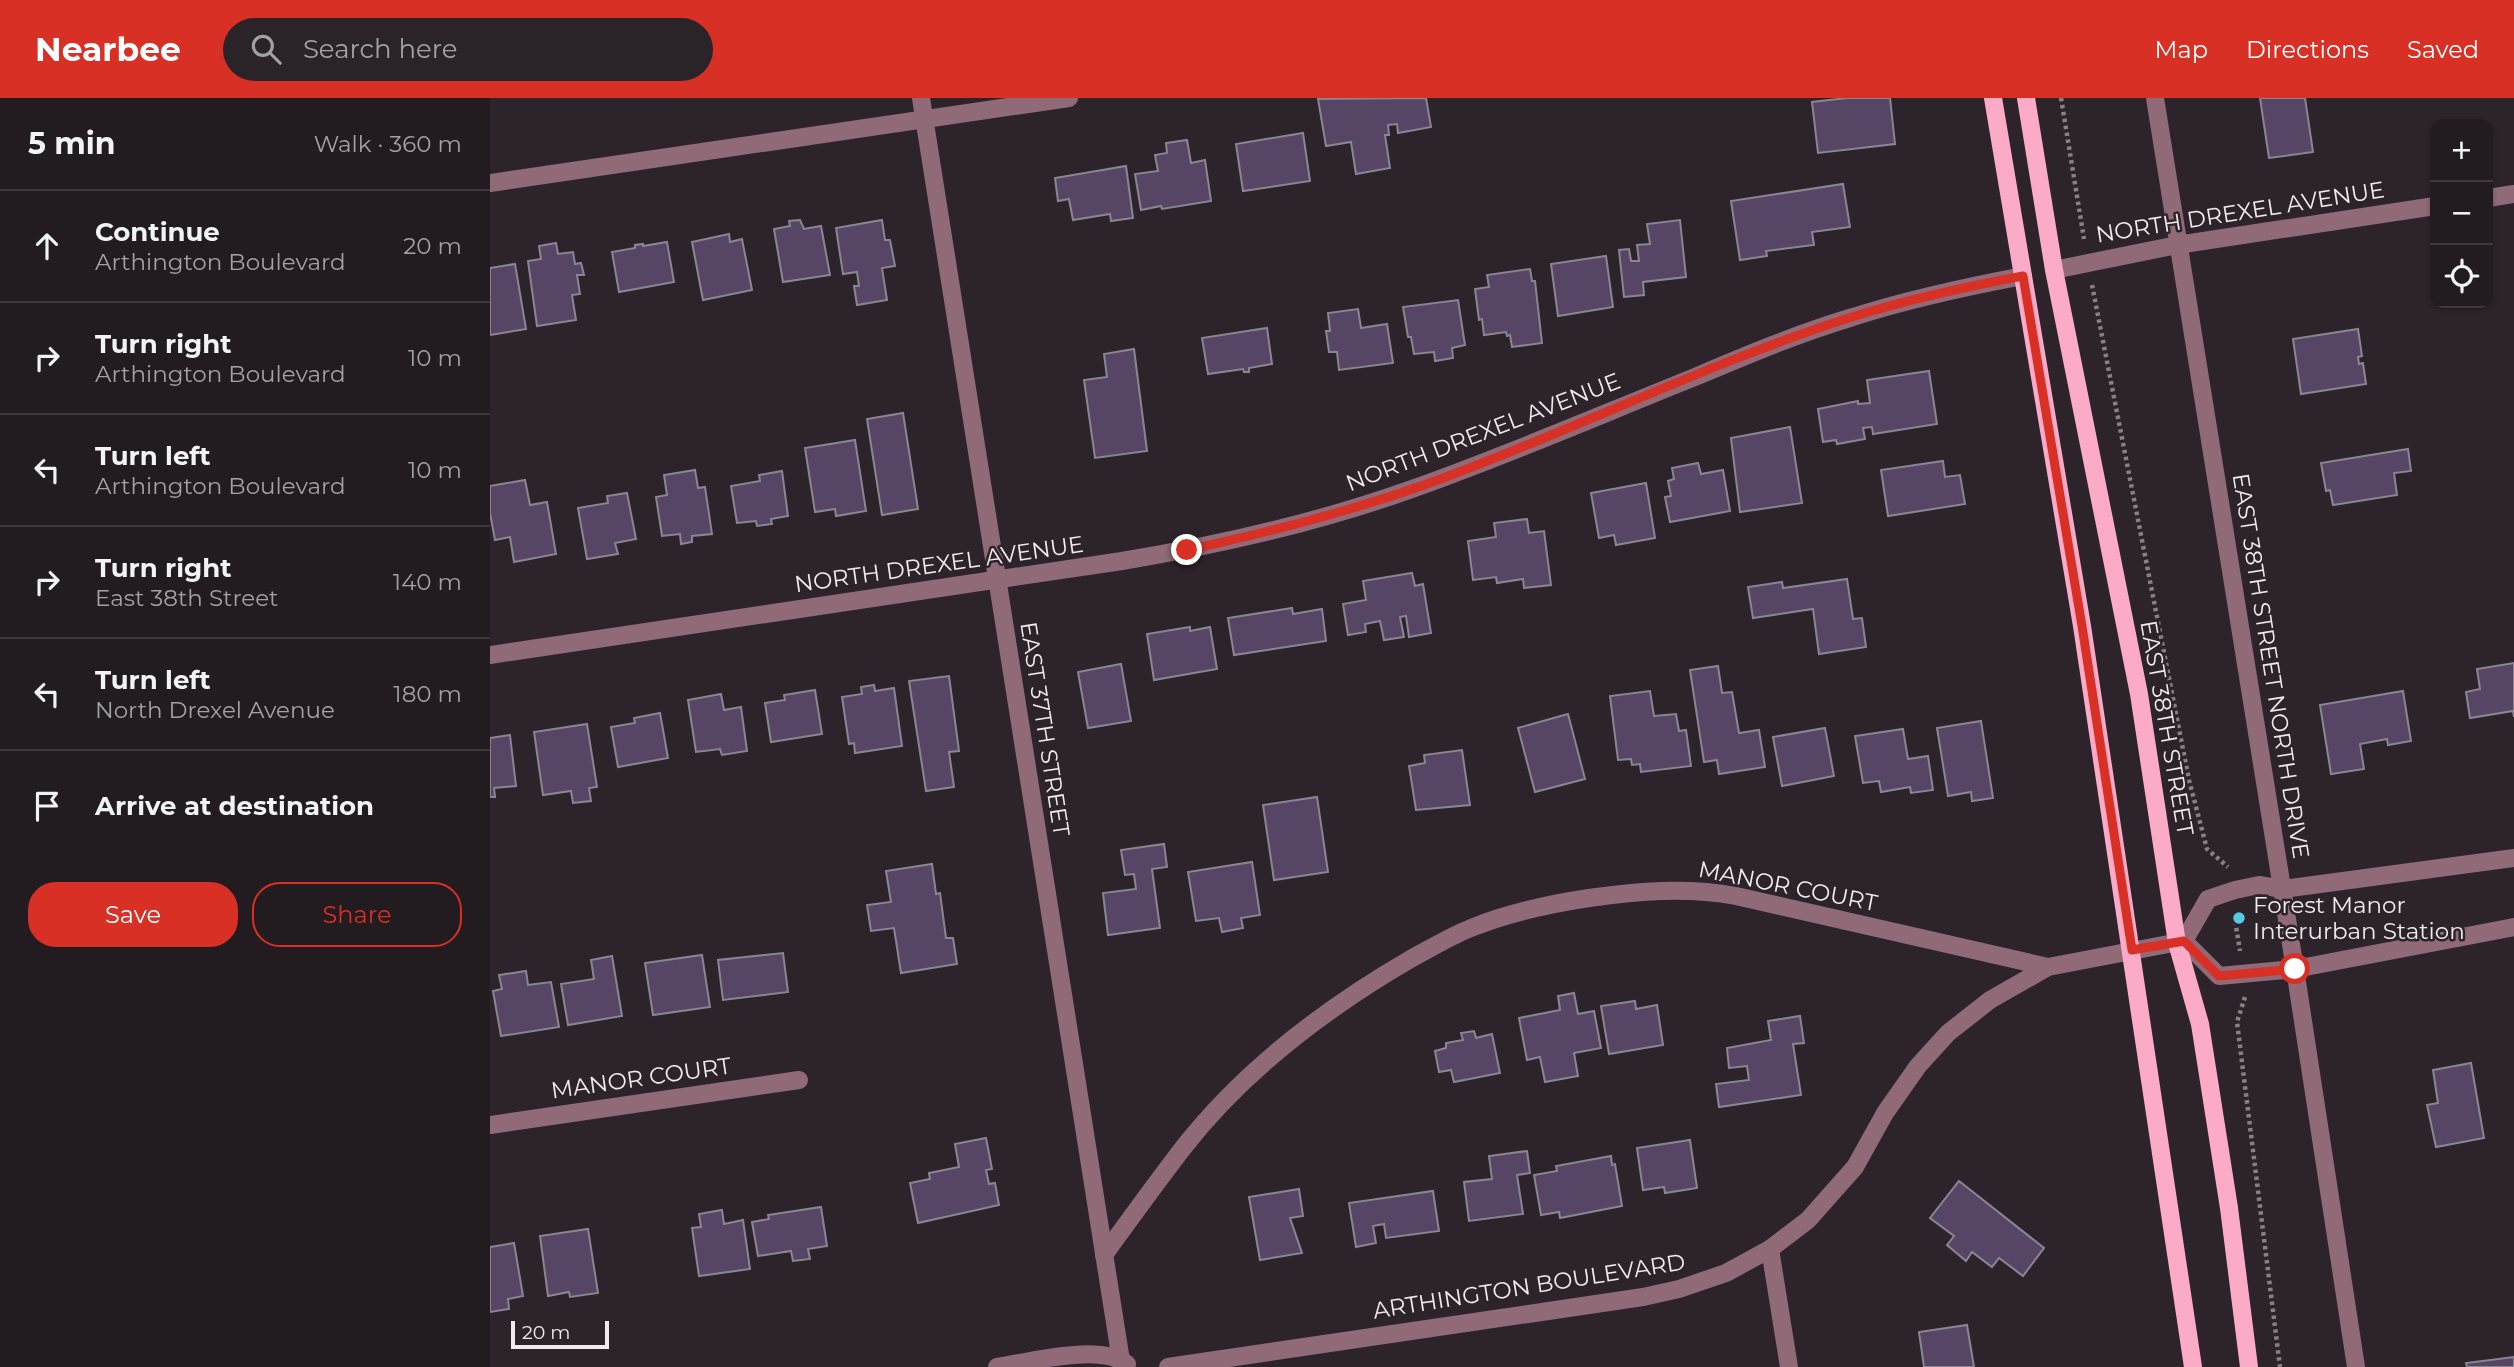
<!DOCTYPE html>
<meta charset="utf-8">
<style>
body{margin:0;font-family:Montserrat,sans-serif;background:#2a2429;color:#f1f3f6}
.controls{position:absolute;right:21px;top:21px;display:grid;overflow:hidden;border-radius:14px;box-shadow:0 2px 5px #0004}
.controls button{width:63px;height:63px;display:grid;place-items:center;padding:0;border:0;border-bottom:2px solid #3f393e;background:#221b20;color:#f1f3f6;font:35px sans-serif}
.scale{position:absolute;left:21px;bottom:18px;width:98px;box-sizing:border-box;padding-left:7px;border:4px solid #f0eaef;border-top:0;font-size:19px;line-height:24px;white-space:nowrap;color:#f0eaef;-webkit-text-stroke:5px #2d242b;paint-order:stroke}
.stop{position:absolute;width:21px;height:21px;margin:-16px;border:5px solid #d93025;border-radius:50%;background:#fff}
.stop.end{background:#d93025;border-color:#fff;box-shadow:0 2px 7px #0008}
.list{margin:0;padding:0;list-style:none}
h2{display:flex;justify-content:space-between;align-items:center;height:91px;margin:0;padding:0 28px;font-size:30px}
h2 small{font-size:23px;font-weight:400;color:#a2a1a5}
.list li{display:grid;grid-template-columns:46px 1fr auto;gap:21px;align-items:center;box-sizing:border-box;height:112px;padding:0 28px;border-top:2px solid #3f393e}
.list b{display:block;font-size:26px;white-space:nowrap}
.list p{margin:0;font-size:23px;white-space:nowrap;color:#a2a1a5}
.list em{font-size:23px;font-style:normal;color:#a2a1a5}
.actions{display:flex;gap:14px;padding:21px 28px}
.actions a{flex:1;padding:16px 0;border:2px solid #d93025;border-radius:28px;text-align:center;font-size:24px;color:#d93025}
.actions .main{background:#d93025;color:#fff}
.icon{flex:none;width:38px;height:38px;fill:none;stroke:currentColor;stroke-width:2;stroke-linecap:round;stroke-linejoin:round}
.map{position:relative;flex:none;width:2024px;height:1269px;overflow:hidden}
header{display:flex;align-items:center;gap:42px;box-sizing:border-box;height:98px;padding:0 35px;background:#d93025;color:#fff}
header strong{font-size:33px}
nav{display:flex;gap:38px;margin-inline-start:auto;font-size:24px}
.search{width:490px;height:63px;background:#2a2429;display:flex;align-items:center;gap:18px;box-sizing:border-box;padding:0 24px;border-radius:38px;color:#a2a1a5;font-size:26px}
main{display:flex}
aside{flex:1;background:#221b20}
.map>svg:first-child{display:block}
.building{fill:#564565;stroke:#8b8591;stroke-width:2}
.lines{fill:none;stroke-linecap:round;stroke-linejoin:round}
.path{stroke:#888086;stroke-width:4.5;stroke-dasharray:3.5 3.5;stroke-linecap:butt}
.minor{stroke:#906a77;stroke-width:18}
.major{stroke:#fbabc8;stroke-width:18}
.route{stroke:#d93025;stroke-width:9}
.poi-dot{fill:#57c9e2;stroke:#2d242b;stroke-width:2.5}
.labels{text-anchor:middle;stroke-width:5;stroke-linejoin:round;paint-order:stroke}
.street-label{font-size:23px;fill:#f0eaef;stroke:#2d242b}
.poi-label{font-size:23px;fill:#f0eaef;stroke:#2d242b;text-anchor:start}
</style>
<header>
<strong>Nearbee</strong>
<div class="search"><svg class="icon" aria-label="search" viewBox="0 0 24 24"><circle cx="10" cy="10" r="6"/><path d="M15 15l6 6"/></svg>Search here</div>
<nav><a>Map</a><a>Directions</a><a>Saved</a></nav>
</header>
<main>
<aside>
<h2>5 min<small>Walk · 360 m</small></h2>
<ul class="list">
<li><svg class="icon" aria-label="ahead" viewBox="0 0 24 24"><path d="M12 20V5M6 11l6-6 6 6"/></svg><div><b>Continue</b><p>Arthington Boulevard</p></div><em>20 m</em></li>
<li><svg class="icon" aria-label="right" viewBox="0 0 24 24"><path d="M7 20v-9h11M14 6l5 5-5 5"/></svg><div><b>Turn right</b><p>Arthington Boulevard</p></div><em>10 m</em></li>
<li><svg class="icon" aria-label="left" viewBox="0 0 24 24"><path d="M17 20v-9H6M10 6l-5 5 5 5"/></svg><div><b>Turn left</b><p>Arthington Boulevard</p></div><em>10 m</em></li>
<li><svg class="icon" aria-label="right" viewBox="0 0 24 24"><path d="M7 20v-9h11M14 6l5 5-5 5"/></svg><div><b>Turn right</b><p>East 38th Street</p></div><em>140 m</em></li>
<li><svg class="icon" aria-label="left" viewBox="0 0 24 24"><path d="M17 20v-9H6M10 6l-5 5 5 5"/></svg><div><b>Turn left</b><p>North Drexel Avenue</p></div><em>180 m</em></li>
<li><svg class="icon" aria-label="arrive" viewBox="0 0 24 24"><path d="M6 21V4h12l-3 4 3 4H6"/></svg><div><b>Arrive at destination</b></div></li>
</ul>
<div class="actions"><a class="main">Save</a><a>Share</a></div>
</aside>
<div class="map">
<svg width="2024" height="1269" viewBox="0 0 2024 1269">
<rect width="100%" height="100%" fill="#2d242b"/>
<g class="building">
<path d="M936 0 941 29 908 35 907 26 898 27 899 37H895L900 70 866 76 861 44 836 48 828 1Z"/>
<path d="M1357 0H1400L1405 46 1328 55 1322 4Z"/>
<path d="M1770 0H1815L1823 54 1779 60Z"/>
<path d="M813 35 820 83 753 93 746 46Z"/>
<path d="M697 42 701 65 715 62 721 103 672 111 671 108 651 112 645 76 668 73 665 57 677 55 676 45Z"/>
<path d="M636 68 643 120 621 123 620 116 583 122 579 101 568 103 565 80Z"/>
<path d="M1353 86 1360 129 1322 134 1324 147 1276 153 1277 158 1250 162 1241 103Z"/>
<path d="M310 122 314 131 331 128 340 177 293 184 284 131 300 128 299 123Z"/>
<path d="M392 122 395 142H400L405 168 392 170 397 202 367 207 364 188H369L367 174 353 176 346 130Z"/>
<path d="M1190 122 1196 179 1153 184 1154 197 1134 199 1129 152 1139 151 1141 163H1149L1147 147 1160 146 1157 126Z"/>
<path d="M239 136 240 144 252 141 262 192 213 202 202 144Z"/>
<path d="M177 144 184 184 129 194 122 154 145 150V147L153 146V148Z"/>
<path d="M66 145 68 156 83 154 85 166 91 165 94 177H87L90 196 82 197 86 222 47 228 38 163 51 161 49 148Z"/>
<path d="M1116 158 1123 209 1068 218 1061 166Z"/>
<path d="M25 166 36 231 0 237V170Z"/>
<path d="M1040 171 1042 183H1045L1052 245 1022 249 1020 237 1017 238 1016 234 994 237 992 221 989 222 985 191 999 189 997 177Z"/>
<path d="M968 202 975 247 962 250 963 260 945 263 944 254 924 256 921 239H918L913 209Z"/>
<path d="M868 211 871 230 897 226 903 265 849 272 847 254H839L836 233H840L838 215Z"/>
<path d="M777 230 782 266 759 270V274H754L753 271 718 276 712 240Z"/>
<path d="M1868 231 1872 258 1868 259 1869 266 1873 265 1876 286 1811 296 1803 241Z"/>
<path d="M644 251 657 353 605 360 594 282 617 279 614 256Z"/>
<path d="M1439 273 1447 326 1383 336 1382 329 1373 330 1375 341 1347 346 1346 342 1333 344 1328 311 1368 303V306L1380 305 1377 282Z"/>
<path d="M413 315 428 411 392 417 377 321Z"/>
<path d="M1300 329 1312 405 1250 414 1241 340Z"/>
<path d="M365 342 376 413 346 418 345 411 325 414 315 350Z"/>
<path d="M1918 351 1921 373 1904 375 1907 397 1843 407 1840 392 1836 393 1831 365Z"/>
<path d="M1453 363 1455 379 1470 377 1475 406 1398 418 1391 372Z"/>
<path d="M1208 365 1211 376 1233 372 1240 413 1180 424 1175 399 1181 398 1178 383 1184 381 1182 370Z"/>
<path d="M205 372 208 390 215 389 222 436 202 438V444L191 446 190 436 172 438 166 399 177 397 174 377Z"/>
<path d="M292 373 298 418 281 421 282 426 267 428 266 423 247 425 241 388 270 383 269 377Z"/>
<path d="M35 382 40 407 57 404 66 456 24 464 20 439 5 442 0 415V388Z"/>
<path d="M1156 385 1165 440 1126 447 1124 437 1109 440 1101 395Z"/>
<path d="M137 395 146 441 125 445 128 456 97 461 88 410 118 405 117 398Z"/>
<path d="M1037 421 1039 435 1054 433 1061 487 1034 490 1033 481 1007 485 1006 479 983 482 978 443 1006 439 1004 425Z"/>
<path d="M922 475 925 488 933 486 941 535 919 539 916 518 910 519 914 539 894 542 890 523 875 526 876 534 858 537 853 506 876 502 873 483Z"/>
<path d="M1357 481 1363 521 1372 520 1376 549 1329 556 1323 511 1263 520 1258 489 1292 484 1293 490Z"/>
<path d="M802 510 803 516 832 511 836 543 744 557 738 520Z"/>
<path d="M700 529V533L720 529 727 571 664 582 657 536Z"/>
<path d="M2024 565V619L2023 613 1980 620 1976 594 1990 591 1987 571Z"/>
<path d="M631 566 641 623 598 630 588 574Z"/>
<path d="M1228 568 1232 595 1242 594 1249 635 1269 632 1275 669 1229 676 1227 662 1214 664 1200 572Z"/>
<path d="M459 578 469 653 459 654 464 689 436 693 419 583Z"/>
<path d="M384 587 385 593 404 590 412 648 365 655 364 645 359 646 352 599 372 596 371 589Z"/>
<path d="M325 592 332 636 281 644 275 605 295 602 294 597Z"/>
<path d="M1160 593 1164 618 1186 616 1189 633 1196 632 1201 668 1151 674 1150 666 1142 667 1141 661 1128 662 1120 598Z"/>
<path d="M1913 593 1921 643 1898 647 1897 641 1870 646 1874 671 1841 676 1830 607Z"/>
<path d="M231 596 234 612 251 609 257 653 232 657 230 651 206 654 198 602Z"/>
<path d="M170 615 178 660 128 669 121 629 145 625 144 620Z"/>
<path d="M1078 616 1095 681 1045 694 1028 630Z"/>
<path d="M1491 623 1503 700 1482 703 1481 694 1458 698 1447 630Z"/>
<path d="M97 626 107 689 99 690 101 703 83 705 81 693 53 697 44 634Z"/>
<path d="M1335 630 1344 678 1292 688 1283 639Z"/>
<path d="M1413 631 1418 661 1438 658 1443 692 1421 695 1420 689 1391 694 1389 683 1373 685 1365 638Z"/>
<path d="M20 637 26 688 4 690 5 699H0V640Z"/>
<path d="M972 652 980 707 926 712 919 668 935 665 934 657Z"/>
<path d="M827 699 838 774 784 782 773 707Z"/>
<path d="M674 746 677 769 662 771 670 830 618 837 613 795 646 791 644 776 635 777 631 752Z"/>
<path d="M762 764 770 817 751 820 753 830 732 834 729 820 706 823 698 774Z"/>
<path d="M442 766 446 796 450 795 456 840H463L467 866 411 875 404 830 381 833 377 807 401 804 396 773Z"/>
<path d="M293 855 298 894 233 902 228 862Z"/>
<path d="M212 857 220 909 163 917 155 865Z"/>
<path d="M122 858 132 918 78 927 71 886 104 881 101 862Z"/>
<path d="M36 873 38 887 61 884 69 929 11 938 3 893 12 891 9 877Z"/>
<path d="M1084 895 1088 916 1104 913 1111 950 1084 955 1088 978 1055 984 1050 959 1037 962 1029 920 1070 912 1068 898Z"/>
<path d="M1145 903 1146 911 1167 907 1173 947 1119 956 1111 908Z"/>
<path d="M1310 918 1314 945 1303 946 1311 997 1229 1009 1226 986 1259 982 1257 968 1239 970 1237 950 1281 942 1278 923Z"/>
<path d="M984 933 986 940 1002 936 1010 975 964 984 961 972 949 974 945 953 956 950V945L973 942 971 935Z"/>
<path d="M1981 965 1994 1040 1946 1049 1937 1007 1948 1005 1943 972Z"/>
<path d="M496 1040 502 1071 496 1072 499 1086 505 1085 509 1107 428 1125 420 1085 440 1081 439 1075 469 1069 465 1046Z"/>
<path d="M1200 1042 1207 1090 1175 1095 1174 1089 1153 1092 1147 1050Z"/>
<path d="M1037 1053 1040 1075 1027 1077 1033 1116 979 1123 974 1084 1002 1081 999 1058Z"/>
<path d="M1121 1058 1122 1067 1125 1066 1132 1108 1070 1120 1069 1114 1051 1117 1044 1077 1067 1073 1066 1068Z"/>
<path d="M1469 1083 1554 1150 1533 1178 1509 1160 1502 1169 1482 1154 1476 1163 1457 1147 1464 1138 1440 1120Z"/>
<path d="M809 1091 813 1118 800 1120 812 1155 770 1162 759 1099Z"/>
<path d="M943 1093 949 1133 896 1140 894 1126 883 1128 886 1145 866 1149 859 1105Z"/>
<path d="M331 1109 337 1148 318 1151 320 1161 303 1163 301 1153 268 1158 262 1124 279 1121 278 1117Z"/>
<path d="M232 1112 234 1126 253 1122 260 1171 209 1178 202 1130 211 1129 209 1116Z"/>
<path d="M98 1131 108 1195 80 1199 79 1194 58 1198 50 1138Z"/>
<path d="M24 1145 33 1198 18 1201 19 1211 0 1214V1149Z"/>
<path d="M1477 1227 1484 1269H1434L1429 1234Z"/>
<path d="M2024 1259V1269H1977L1976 1265Z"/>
</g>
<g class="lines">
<g class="path">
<path d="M1571 0 1594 141"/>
<path d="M1602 187 1699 682 1717 751 1738 769"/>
<path d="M1744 816 1750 853"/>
<path d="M1755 899 1747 924 1790 1269"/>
</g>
<g class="minor">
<path d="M431 0 632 1269"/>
<path d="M1665 0 1805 871 1866 1269"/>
<path d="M0 85 579 0"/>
<path d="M1998 100 2024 96"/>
<path d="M1564 172 1687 147 1945 108"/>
<path d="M0 557 632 463C729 447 826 425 919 392 1016 358 1110 317 1205 279 1257 257 1309 235 1363 219 1419 201 1475 189 1533 178"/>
<path d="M1694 843 1729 878 1805 871 2024 829"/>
<path d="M0 1027 309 982"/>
<path d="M1280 1151 1299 1269"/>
<path d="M614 1157C640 1121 666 1085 693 1050 754 972 839 908 924 859 943 849 961 838 981 830 1018 815 1059 806 1099 800 1148 793 1196 789 1246 798L1558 869"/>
<path d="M507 1269C539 1264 610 1245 637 1266"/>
<path d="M678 1269 1153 1199 1189 1191 1236 1175 1280 1151 1318 1122 1365 1069 1395 1015 1428 968 1458 935 1500 902 1558 869 1694 843 1718 801 1745 792 1769 787 1793 791 2024 760"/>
</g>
<g class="major">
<path d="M1503 0 1592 528 1703 1269"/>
<path d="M1536 0 1564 172 1649 596 1687 845 1710 926 1739 1110 1759 1269"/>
</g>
</g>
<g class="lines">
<path class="route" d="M697 452C794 431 890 406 982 369 1109 320 1233 260 1362 219 1418 201 1475 189 1533 178L1592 528 1642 852 1694 843 1729 878 1805 871"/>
</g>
<circle class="poi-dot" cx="1749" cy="820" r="7"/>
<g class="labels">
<g class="street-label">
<text transform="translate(1750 114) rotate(-9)" y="8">NORTH DREXEL AVENUE</text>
<text transform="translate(993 334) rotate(-21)" y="8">NORTH DREXEL AVENUE</text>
<text transform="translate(449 466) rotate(-8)" y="8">NORTH DREXEL AVENUE</text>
<text transform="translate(1781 568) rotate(81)" y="8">EAST 38TH STREET NORTH DRIVE</text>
<text transform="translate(1677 630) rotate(80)" y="8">EAST 38TH STREET</text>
<text transform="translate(555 631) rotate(81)" y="8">EAST 37TH STREET</text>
<text transform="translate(1298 788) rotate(11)" y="8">MANOR COURT</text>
<text transform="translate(151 980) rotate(-8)" y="8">MANOR COURT</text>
<text transform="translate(1039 1188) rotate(-9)" y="8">ARTHINGTON BOULEVARD</text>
</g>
<g class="poi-label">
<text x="1763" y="815">Forest Manor<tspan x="1763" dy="26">Interurban Station</tspan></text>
</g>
</g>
</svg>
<div class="controls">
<button>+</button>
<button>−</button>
<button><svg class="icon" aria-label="locate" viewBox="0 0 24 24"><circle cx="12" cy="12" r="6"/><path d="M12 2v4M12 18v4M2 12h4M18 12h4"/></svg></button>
</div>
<div class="scale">20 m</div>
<div class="stop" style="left:1805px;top:871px"></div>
<div class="stop end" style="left:697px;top:452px"></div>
</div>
</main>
